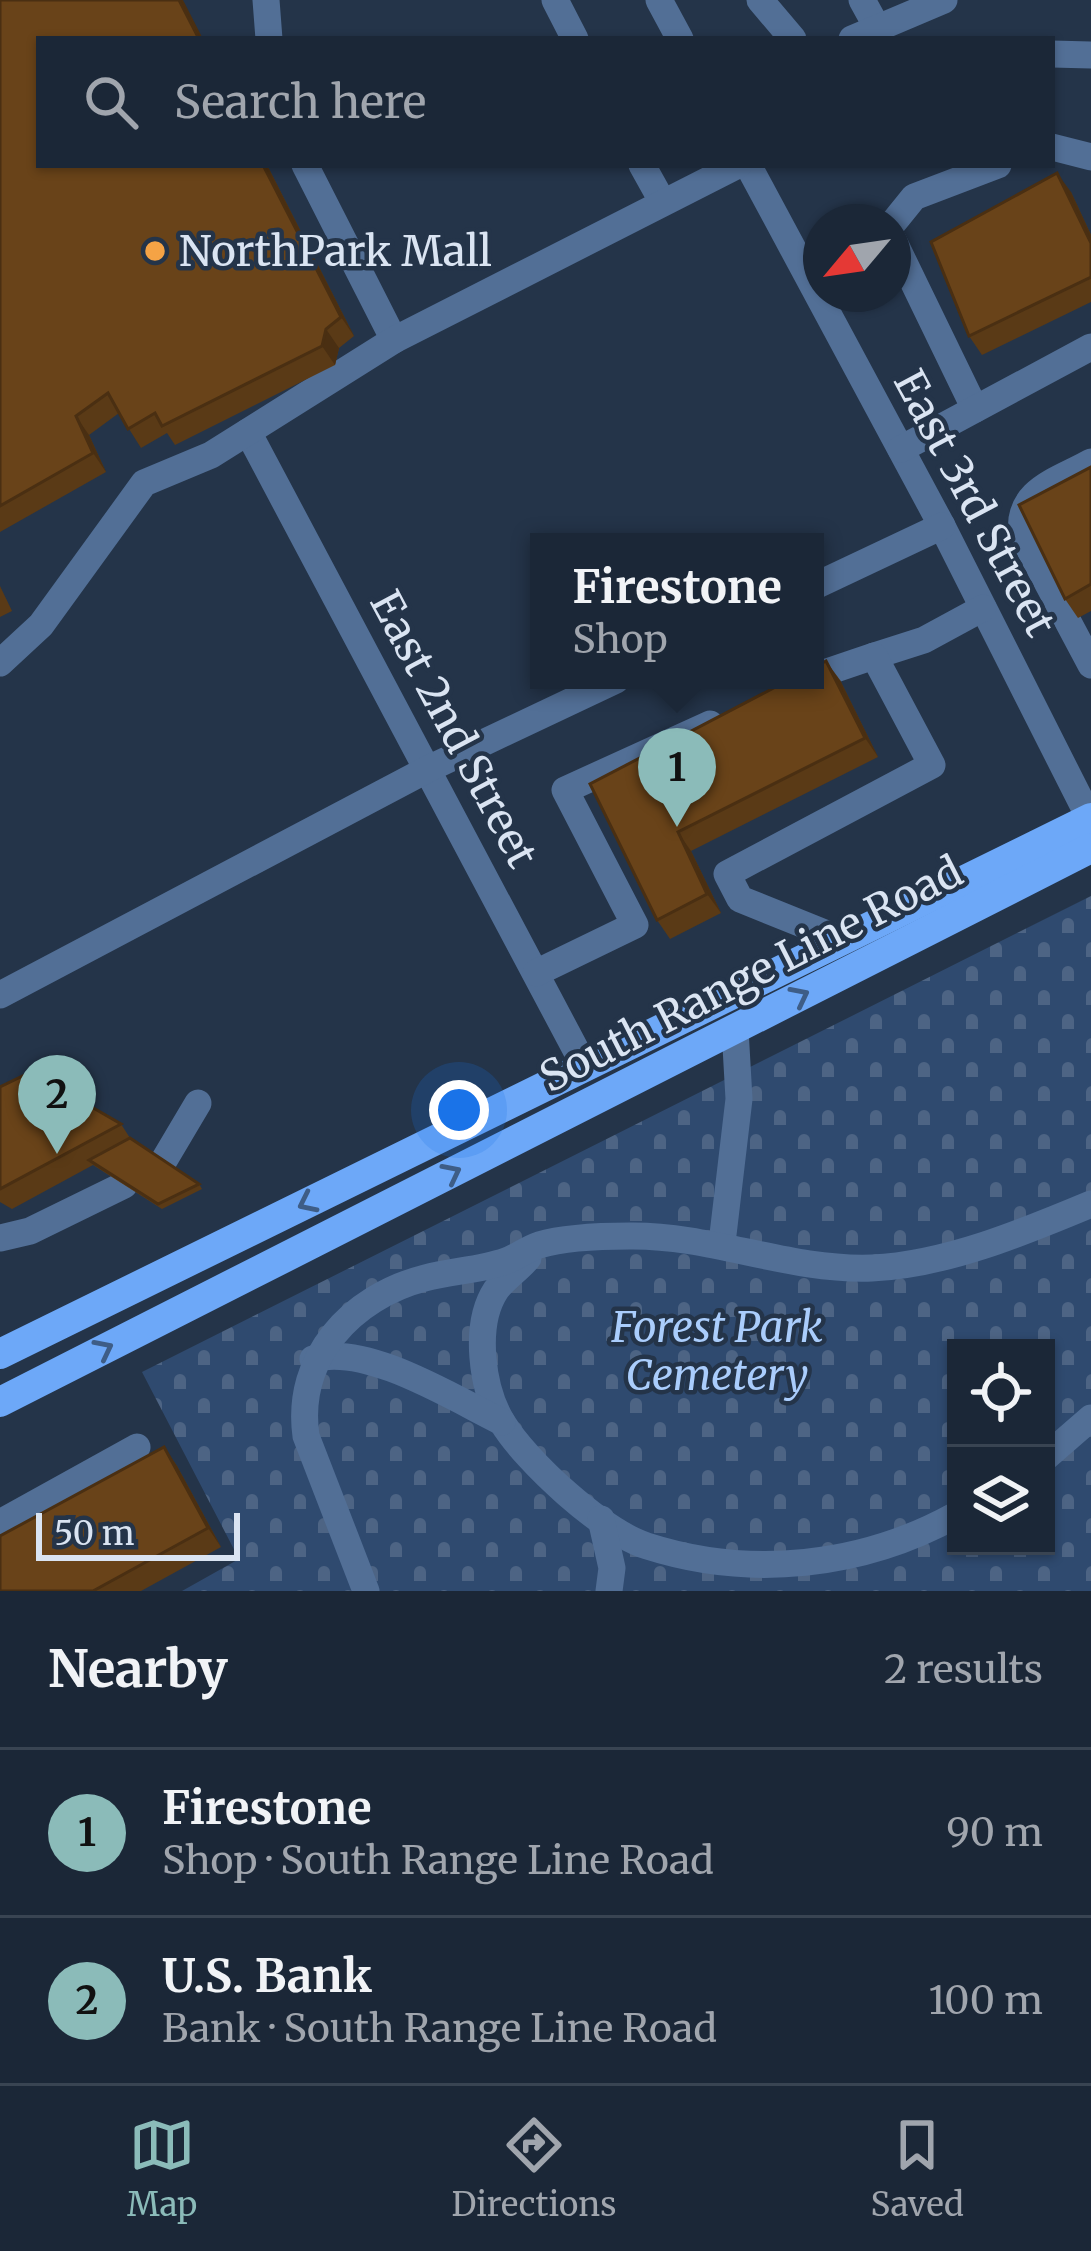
<!DOCTYPE html>
<meta charset="utf-8">
<style>
body{margin:0;font-family:Merriweather,serif;background:#283342;color:#f1f3f6}
.controls{position:absolute;right:36px;bottom:36px;display:grid;overflow:hidden;border-radius:0px;box-shadow:0 3px 9px #0004}
.controls button{width:108px;height:108px;display:grid;place-items:center;padding:0;border:0;border-bottom:3px solid #394452;background:#1b2737;color:#f1f3f6;font:60px sans-serif}
.compass{position:absolute;left:803px;top:204px;width:108px;height:108px;border-radius:50%;background:#1b2737;box-shadow:0 3px 9px #0004;rotate:241deg}
.scale{position:absolute;left:36px;bottom:30px;width:204px;box-sizing:border-box;padding-left:12px;border:6px solid #dae4f2;border-top:0;font-size:33px;line-height:42px;white-space:nowrap;color:#dae4f2;-webkit-text-stroke:9px #243449;paint-order:stroke}
.you{position:absolute;left:459px;top:1110px;width:42px;height:42px;margin:-30px;border:9px solid #fff;border-radius:50%;background:#1a73e8;box-shadow:0 0 0 18px #1a73e833}
.badge{display:grid;place-items:center;width:78px;height:78px;border-radius:50%;background:#8bbbb9;color:#111;font-size:39px;font-weight:700}
.pin{position:absolute;translate:-50% -99px;filter:drop-shadow(0 3px 6px #0008)}
.pin::after{content:'';position:absolute;top:63px;width:42px;height:36px;background:inherit;clip-path:polygon(0 0,100% 0,50% 100%)}
.popup{position:absolute;left:530px;top:533px;width:294px;height:156px;box-sizing:border-box;display:grid;place-content:center;border-radius:0px;background:#1b2737;filter:drop-shadow(0 3px 9px #0005);font-size:39px;white-space:nowrap;color:#a0a5ad}
.popup b{font-size:45px;color:#f1f3f6}
.popup::after{content:'';position:absolute;left:50%;top:100%;margin-left:-24px;border:24px solid transparent;border-top-color:#1b2737}
.list{margin:0;padding:0;list-style:none}
h2{display:flex;justify-content:space-between;align-items:center;height:156px;margin:0;padding:0 48px;font-size:51px}
h2 small{font-size:39px;font-weight:400;color:#a0a5ad}
.list li{display:grid;grid-template-columns:78px 1fr auto;gap:36px;align-items:center;box-sizing:border-box;height:168px;padding:0 48px;border-top:3px solid #394452}
.list b{display:block;font-size:45px;white-space:nowrap}
.list p{margin:0;font-size:39px;white-space:nowrap;color:#a0a5ad}
.list em{font-size:39px;font-style:normal;color:#a0a5ad}
.icon{flex:none;width:66px;height:66px;fill:none;stroke:currentColor;stroke-width:2;stroke-linecap:round;stroke-linejoin:round}
.map{position:relative;flex:none;width:1091px;height:1591px;overflow:hidden}
.search{position:absolute;background:#1b2737;box-shadow:0 3px 9px #0004;left:36px;right:36px;top:36px;height:132px;display:flex;align-items:center;gap:30px;box-sizing:border-box;padding:0 42px;border-radius:0px;color:#a0a5ad;font-size:45px}
.sheet{height:492px;background:#1b2737}
nav{display:flex;justify-content:space-around;align-items:center;box-sizing:border-box;height:168px;border-top:3px solid #394452;background:#1b2737;font-size:33px;color:#a0a5ad}
nav a{display:grid;justify-items:center;gap:6px}
nav .on{color:#8bbbb9}
.map>svg:first-child{display:block}
.cemetery{fill:url(#cemetery-stones);fill-rule:evenodd}
.lines{fill:none;stroke-linecap:round;stroke-linejoin:round}
.minor{stroke:#526f96;stroke-width:27}
.major{stroke:#6da8f8;stroke-width:30}
.wall{fill:#5a3a16}
.shaded-wall{fill:#4a2f12}
.building{fill:#694319;stroke:#4a2f12;stroke-width:3}
.oneway{stroke:#3e5d86}
.poi-dot{fill:#f5a345;stroke:#243449;stroke-width:4.5}
.labels{text-anchor:middle;stroke-width:9;stroke-linejoin:round;paint-order:stroke}
.poi-label{font-size:42px;fill:#dae4f2;stroke:#243449;text-anchor:start}
.street-label{font-size:42px;fill:#dae4f2;stroke:#243449}
.park-label{font-size:42px;font-style:italic;fill:#aacdfc;stroke:#243449}
</style>
<div class="map">
<svg width="1091" height="1591" viewBox="0 0 1091 1591">
<defs>
<pattern id="cemetery-stones" width="16" height="16" patternUnits="userSpaceOnUse" patternTransform="scale(3)"><rect width="16" height="16" fill="#2f4a6f"/><path d="M2 7V4a2 2 0 0 1 4 0v3zM10 15v-3a2 2 0 0 1 4 0v3z" fill="#4d6484"/></pattern>
</defs>
<rect width="100%" height="100%" fill="#243449"/>
<path class="cemetery" d="M1091 896V1591H182L239 1559 142 1372ZM956 1348H1046V1546H956Z"/>
<g class="lines">
<g class="minor">
<path d="M266 0 269 39"/>
<path d="M555 0 575 39"/>
<path d="M659 0 680 39"/>
<path d="M760 0 793 39"/>
<path d="M862 0 878 29"/>
<path d="M852 39 944 0"/>
<path d="M1052 54 1091 55"/>
<path d="M1052 147 1091 157"/>
<path d="M305 165 394 340"/>
<path d="M642 165 662 201"/>
<path d="M748 165 942 526 1090 819"/>
<path d="M893 223 914 197 998 165"/>
<path d="M893 240 975 409"/>
<path d="M248 432 585 1067"/>
<path d="M901 449 1091 347"/>
<path d="M1091 462C1057 481 1016 490 1022 535L1091 665"/>
<path d="M815 586 942 526"/>
<path d="M874 656 924 640 983 608"/>
<path d="M0 663 41 625 144 483 211 455 394 340 738 165"/>
<path d="M815 676 874 656 932 765 727 874 740 899 842 940"/>
<path d="M536 973 635 925 565 790 710 724"/>
<path d="M0 995 428 769 616 680"/>
<path d="M163 1162 198 1103"/>
<path d="M0 1238 30 1231 124 1185"/>
<path d="M722 1243 739 1099 735 1029"/>
<path d="M528 1258C519 1269 504 1279 496 1290 473 1325 482 1389 502 1422 526 1462 603 1532 647 1546 750 1579 862 1567 956 1515"/>
<path d="M313 1359C366 1343 453 1398 502 1422"/>
<path d="M1046 1457 1091 1418"/>
<path d="M601 1519 612 1568 609 1591"/>
<path d="M0 1523 137 1447"/>
<path d="M366 1591 306 1436C295 1358 351 1297 425 1278 451 1271 481 1270 506 1261 517 1257 527 1249 539 1245 566 1237 601 1236 630 1236 713 1235 788 1271 872 1268 945 1265 1024 1232 1091 1204"/>
</g>
<g class="major">
<path d="M0 1354 1091 818"/>
<path d="M0 1402 1091 848"/>
</g>
</g>
<g class="wall">
<path d="M0 0 267 165 354 336 339 348 335 365 175 445 167 433 141 448 119 413 89 435 106 472 0 532Z"/>
<path d="M1071 192 1091 235V302L982 355 969 336Z"/>
<path d="M1091 467V611L1078 618 1065 599Z"/>
<path d="M0 586 12 611 0 617Z"/>
<path d="M840 680 878 757 691 851 721 913 670 939 657 920 590 784Z"/>
<path d="M0 1087 121 1124 130 1138 199 1184 202 1189 162 1209 93 1165 12 1209 0 1202Z"/>
<path d="M164 1447 177 1466 221 1547 141 1591H0Z"/>
</g>
<g class="shaded-wall">
<path d="M179 0H183L203 39H199Z"/>
<path d="M263 165H267L354 336 341 317Z"/>
<path d="M1057 173 1071 192 1091 235V243Z"/>
<path d="M326 329 339 348 335 365 322 346Z"/>
<path d="M76 416 89 435 106 472 93 453Z"/>
<path d="M826 661 840 680 878 757 865 738Z"/>
<path d="M678 832 691 851 721 913 707 894Z"/>
<path d="M164 1447 177 1466 221 1547 208 1528Z"/>
</g>
<g class="building">
<path d="M0 0H179L199 39H39V165H263L341 317 326 329 322 346 162 426 155 413 128 429 108 393 76 416 93 453 0 506Z"/>
<path d="M1057 173 1091 243V277L969 336 931 242Z"/>
<path d="M1091 467V584L1065 599 1019 505Z"/>
<path d="M826 661 865 738 678 832 707 894 657 920 590 784 789 680H815V667Z"/>
<path d="M31 1072 121 1124 0 1189V1087Z"/>
<path d="M130 1138 199 1184 158 1204 89 1160Z"/>
<path d="M164 1447 208 1528 93 1591H0V1536Z"/>
</g>
<defs><path id="oneway-chevron" d="M-2-3.5L2.5 0L-2 3.5" fill="none" stroke-width="1.6" stroke-linecap="round" stroke-linejoin="round" transform="scale(3)"/></defs>
<g class="oneway">
<use href="#oneway-chevron" transform="translate(800 996) rotate(-27)"/>
<use href="#oneway-chevron" transform="translate(452 1173) rotate(-27)"/>
<use href="#oneway-chevron" transform="translate(307 1203) rotate(154)"/>
<use href="#oneway-chevron" transform="translate(104 1349) rotate(-27)"/>
</g>
<circle class="poi-dot" cx="155" cy="251" r="12"/>
<g class="labels">
<g class="poi-label">
<text x="179" y="266">NorthPark Mall</text>
</g>
<g class="street-label">
<text transform="translate(975 503) rotate(62)" y="15">East 3rd Street</text>
<text transform="translate(454 729) rotate(62)" y="15">East 2nd Street</text>
<text transform="translate(751 974) rotate(-27)" y="15">South Range Line Road</text>
</g>
<g class="park-label">
<text x="717" y="1342">Forest Park<tspan x="717" dy="48">Cemetery</tspan></text>
</g>
</g>
</svg>
<div class="controls">
<button><svg class="icon" aria-label="locate" viewBox="0 0 24 24"><circle cx="12" cy="12" r="6"/><path d="M12 2v4M12 18v4M2 12h4M18 12h4"/></svg></button>
<button><svg class="icon" aria-label="layers" viewBox="0 0 24 24"><path d="M12 4l9 5-9 5-9-5zM3 14l9 5 9-5"/></svg></button>
</div>
<svg class="compass" viewBox="-18 -18 36 36"><path d="M0-13l5 13h-10z" fill="#e53935"/><path d="M0 13l5-13h-10z" fill="#a0a5ad"/></svg>
<div class="scale">50 m</div>
<div class="you"></div>
<div class="pin badge" style="left:677px;top:827px">1</div>
<div class="popup"><b>Firestone</b>Shop</div>
<div class="pin badge" style="left:57px;top:1154px">2</div>
<div class="search"><svg class="icon" aria-label="search" viewBox="0 0 24 24"><circle cx="10" cy="10" r="6"/><path d="M15 15l6 6"/></svg>Search here</div>
</div>
<section class="sheet">
<h2>Nearby<small>2 results</small></h2>
<ul class="list">
<li><span class="badge">1</span><div><b>Firestone</b><p>Shop · South Range Line Road</p></div><em>90 m</em></li>
<li><span class="badge">2</span><div><b>U.S. Bank</b><p>Bank · South Range Line Road</p></div><em>100 m</em></li>
</ul>
</section>
<nav>
<a class="on"><svg class="icon" aria-label="map" viewBox="0 0 24 24"><path d="M3 6l6-2 6 2 6-2v14l-6 2-6-2-6 2zM9 4v14M15 6v14"/></svg>Map</a>
<a><svg class="icon" aria-label="directions" viewBox="0 0 24 24"><path d="M12 3l9 9-9 9-9-9zM9 14v-3h6M13 9l2 2-2 2"/></svg>Directions</a>
<a><svg class="icon" aria-label="saved" viewBox="0 0 24 24"><path d="M7 4h10v16l-5-4-5 4z"/></svg>Saved</a>
</nav>
